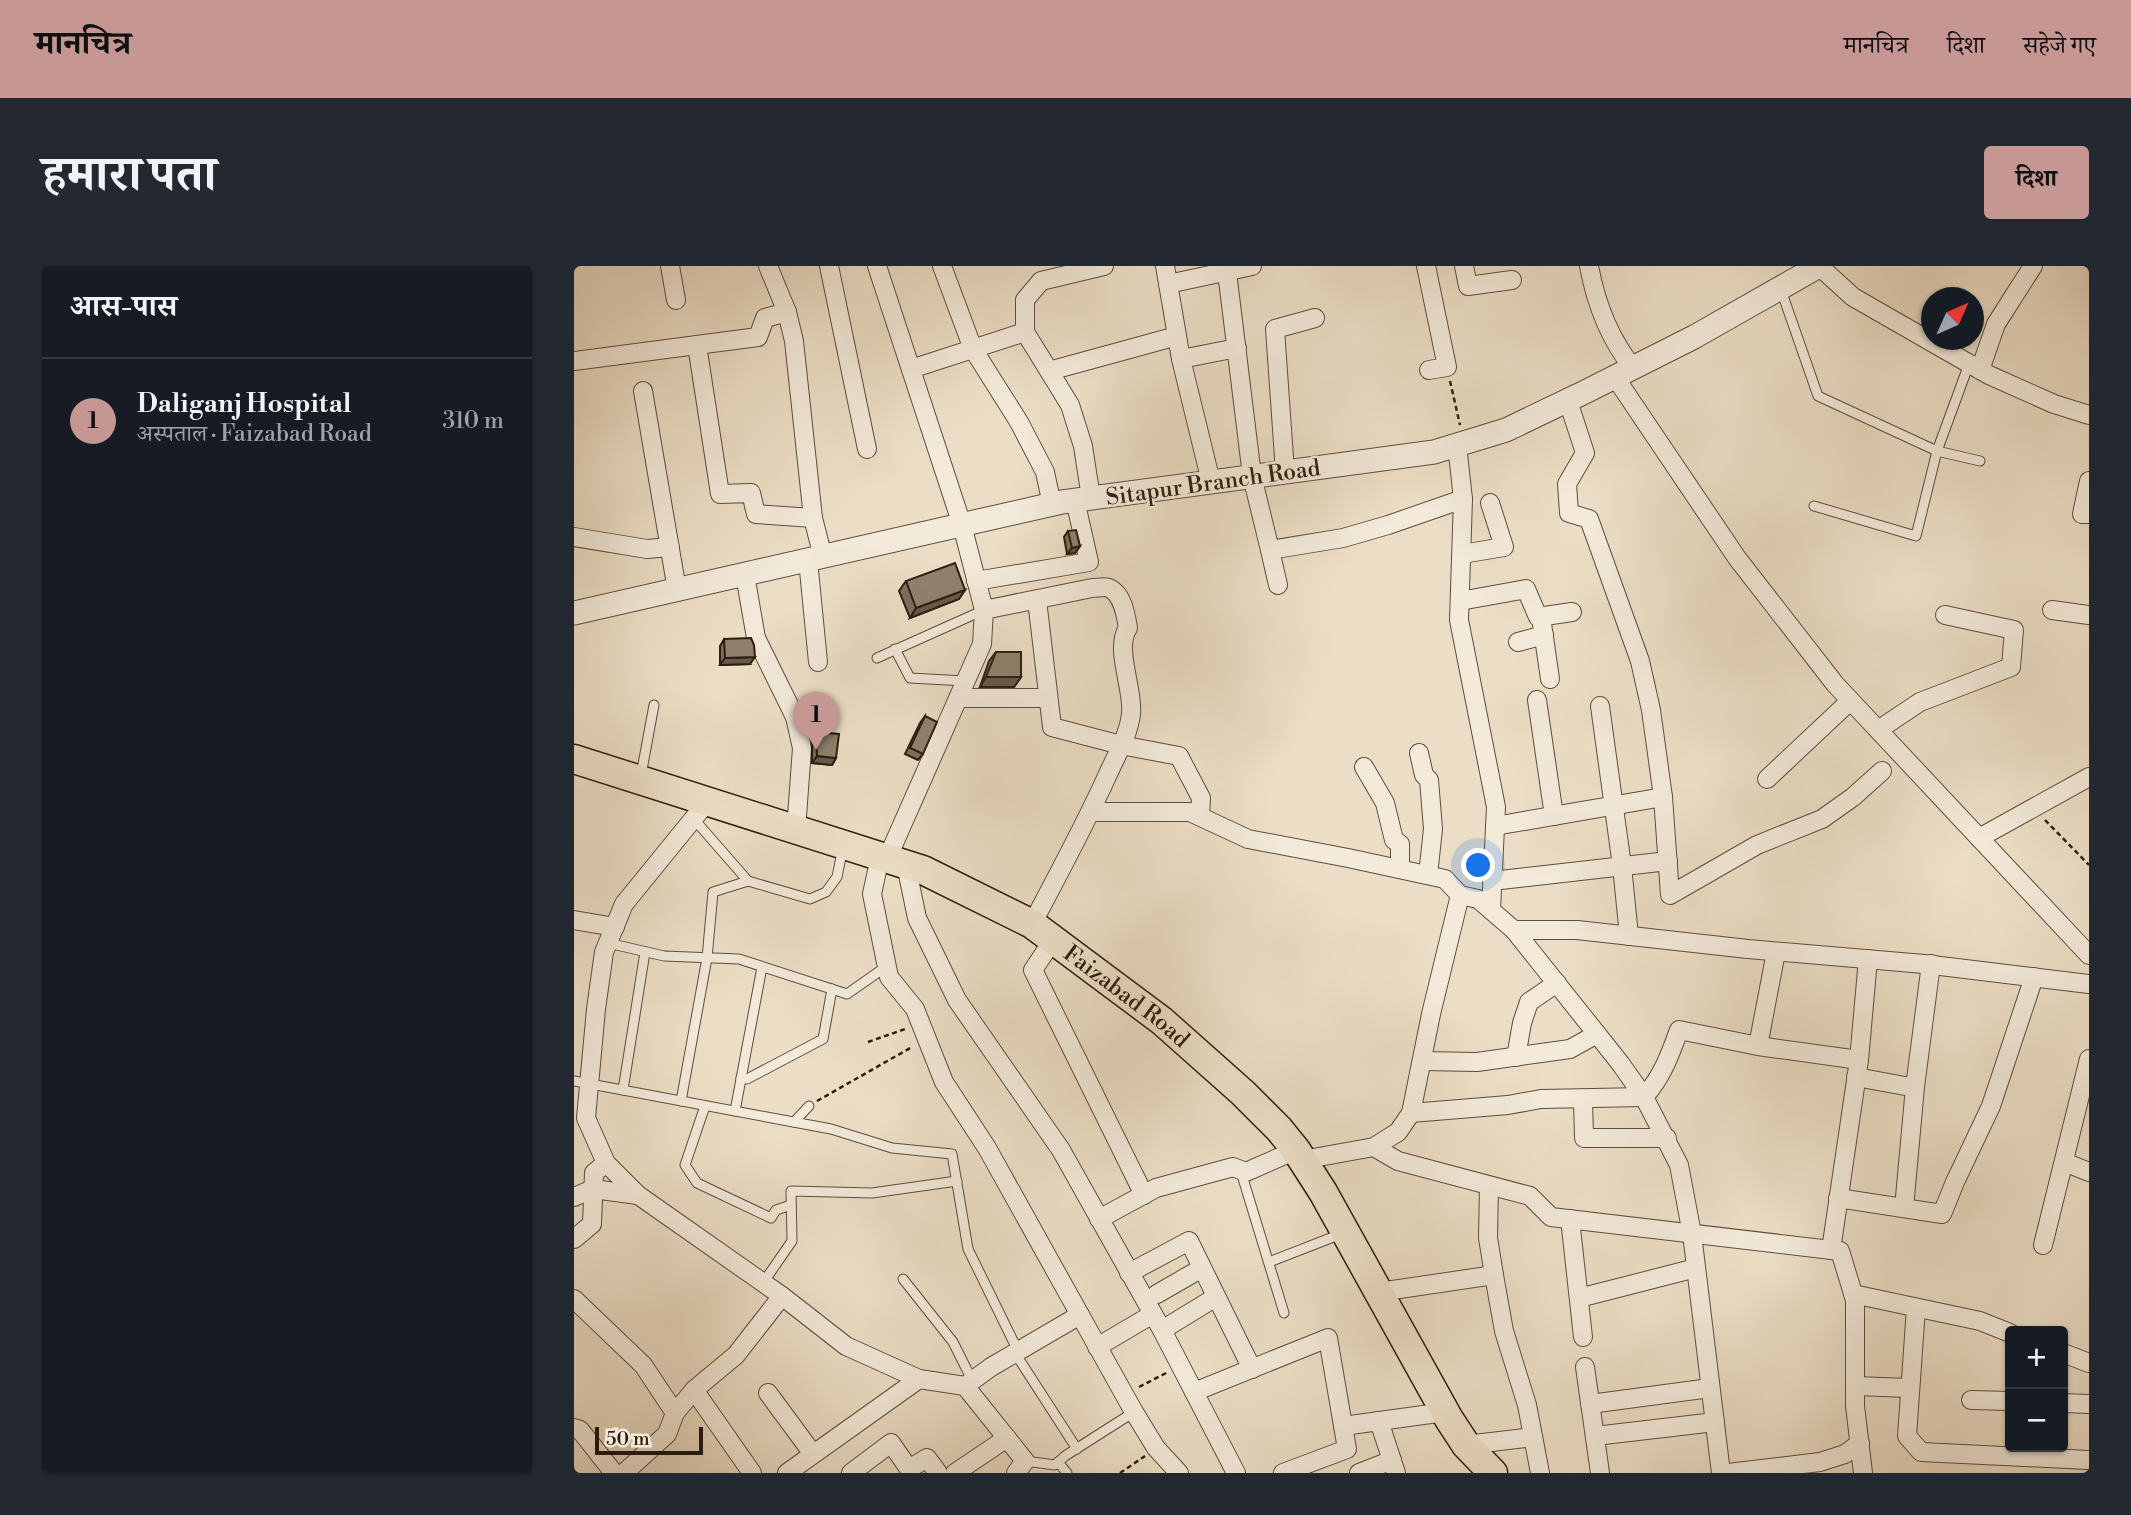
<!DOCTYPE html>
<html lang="hi">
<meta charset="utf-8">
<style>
body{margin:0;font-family:"Libre Bodoni","Noto Serif Devanagari",serif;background:#242831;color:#f1f3f6}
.controls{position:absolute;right:21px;bottom:21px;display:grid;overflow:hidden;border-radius:7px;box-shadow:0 2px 5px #0004}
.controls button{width:63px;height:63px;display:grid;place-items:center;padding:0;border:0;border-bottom:2px solid #363941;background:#171b24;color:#f1f3f6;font:35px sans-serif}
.compass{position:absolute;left:1347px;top:21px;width:63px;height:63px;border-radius:50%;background:#171b24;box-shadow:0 2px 5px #0004;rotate:45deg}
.scale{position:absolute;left:21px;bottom:18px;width:108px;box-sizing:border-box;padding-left:7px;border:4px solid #2c1d0f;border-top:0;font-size:19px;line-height:24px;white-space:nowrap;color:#2c1d0f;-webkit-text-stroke:5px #f3eada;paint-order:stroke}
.you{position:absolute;left:905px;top:600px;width:24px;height:24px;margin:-18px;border:5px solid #fff;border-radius:50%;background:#1a73e8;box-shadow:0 0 0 10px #1a73e833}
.badge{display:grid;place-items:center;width:46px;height:46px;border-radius:50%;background:#c59692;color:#111;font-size:23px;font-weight:700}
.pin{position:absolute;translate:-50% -58px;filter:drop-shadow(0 2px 4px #0008)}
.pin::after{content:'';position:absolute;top:37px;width:24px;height:21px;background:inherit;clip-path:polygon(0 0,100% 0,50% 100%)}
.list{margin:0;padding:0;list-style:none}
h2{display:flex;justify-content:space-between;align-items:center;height:91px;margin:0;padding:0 28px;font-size:30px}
h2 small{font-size:23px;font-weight:400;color:#9ea1a6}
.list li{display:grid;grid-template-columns:46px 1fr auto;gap:21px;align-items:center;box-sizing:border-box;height:126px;padding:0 28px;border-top:2px solid #363941}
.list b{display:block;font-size:26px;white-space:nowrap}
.list p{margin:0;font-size:23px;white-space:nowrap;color:#9ea1a6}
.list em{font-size:23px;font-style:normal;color:#9ea1a6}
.map{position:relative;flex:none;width:1515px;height:1207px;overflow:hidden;border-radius:7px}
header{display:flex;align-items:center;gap:42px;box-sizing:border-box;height:98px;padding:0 35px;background:#c59692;color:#111}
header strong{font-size:33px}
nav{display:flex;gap:38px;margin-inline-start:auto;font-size:24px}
.intro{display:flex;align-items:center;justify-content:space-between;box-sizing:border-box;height:168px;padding:0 42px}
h1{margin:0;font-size:49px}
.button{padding:18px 32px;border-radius:7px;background:#c59692;color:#111;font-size:24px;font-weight:700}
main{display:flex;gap:42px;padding:0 42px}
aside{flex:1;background:#171b24;border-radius:7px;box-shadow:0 2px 5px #0004}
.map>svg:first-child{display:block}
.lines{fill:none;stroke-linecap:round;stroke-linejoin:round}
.service-casing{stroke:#5c4d3d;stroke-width:11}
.minor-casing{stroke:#5c4d3d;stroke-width:20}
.tertiary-casing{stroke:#5c4d3d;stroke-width:25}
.primary-casing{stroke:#2c1d0f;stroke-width:31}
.path{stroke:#2c1d0f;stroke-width:2.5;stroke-dasharray:5 3.5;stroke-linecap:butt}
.service{stroke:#f3eada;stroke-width:9}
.minor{stroke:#f3eada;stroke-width:18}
.tertiary{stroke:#f3eada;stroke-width:23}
.primary{stroke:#ecdec6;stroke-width:28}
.wall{fill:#7c6f5f;stroke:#2c1d0f;stroke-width:2}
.shaded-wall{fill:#655a4d;stroke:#2c1d0f;stroke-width:2}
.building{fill:#90816e;stroke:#2c1d0f;stroke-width:2}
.labels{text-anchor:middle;stroke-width:5;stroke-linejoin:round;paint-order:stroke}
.street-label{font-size:23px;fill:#2c1d0f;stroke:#f3eada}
</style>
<header>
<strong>मानचित्र</strong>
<nav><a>मानचित्र</a><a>दिशा</a><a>सहेजे गए</a></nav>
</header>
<div class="intro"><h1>हमारा पता</h1><a class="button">दिशा</a></div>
<main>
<aside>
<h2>आस-पास<small></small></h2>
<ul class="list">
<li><span class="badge">1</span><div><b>Daliganj Hospital</b><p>अस्पताल · Faizabad Road</p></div><em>310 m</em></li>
</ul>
</aside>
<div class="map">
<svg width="1515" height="1207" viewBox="0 0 1515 1207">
<rect width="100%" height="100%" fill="#ecdec6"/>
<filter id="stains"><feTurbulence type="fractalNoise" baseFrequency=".00286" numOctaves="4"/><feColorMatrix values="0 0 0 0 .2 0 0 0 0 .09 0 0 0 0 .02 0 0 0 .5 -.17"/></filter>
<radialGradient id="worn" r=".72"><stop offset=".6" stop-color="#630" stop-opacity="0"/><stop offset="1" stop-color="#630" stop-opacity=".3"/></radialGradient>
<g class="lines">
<defs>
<g id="service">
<path d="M1207 24 1244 130 1363 185 1406 195"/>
<path d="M1240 240 1342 270 1363 185 1395 98"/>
<path d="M321 383 336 412 391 415"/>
<path d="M303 392 410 344"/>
<path d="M67 509 80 439"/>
<path d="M119 552 174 615 236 633 252 626 263 611 269 581"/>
<path d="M34 677 90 690 165 693 273 728 313 700"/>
<path d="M167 812 173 813 249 773 258 723"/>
<path d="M0 815 257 863 318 882 378 888 394 983 444 1085"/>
<path d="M49 824 71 686"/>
<path d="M107 835 133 692 139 626 174 615"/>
<path d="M131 840 111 899 123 917 197 952 202 944 217 939"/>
<path d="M161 845 188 701"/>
<path d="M220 856 235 840"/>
<path d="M667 906 710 1047"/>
<path d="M695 996 767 968"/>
<path d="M329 1013 379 1076 398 1114"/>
<path d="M189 1017 218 975 217 925 298 927 383 915"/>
<path d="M441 1087 503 1183"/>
<path d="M451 1195 481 1199 491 1190 560 1146"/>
<path d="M484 1196 493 1207"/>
</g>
<g id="minor">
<path d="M96 0 102 34"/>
<path d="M194 0 213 46 220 75 239 252 249 291"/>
<path d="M255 0 293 183"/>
<path d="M303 0 388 259 410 344 408 378 313 593"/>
<path d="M368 0 399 83 445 156 471 206 478 239"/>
<path d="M591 0 607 93 637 216"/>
<path d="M852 0 873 101 855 104"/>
<path d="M890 0 894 20 938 14"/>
<path d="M1015 0C1022 38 1035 72 1059 102"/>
<path d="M1245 0 1279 31 1415 109 1480 138 1515 149"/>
<path d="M653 6 678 210 696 284 769 272 814 259 889 233"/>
<path d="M594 18 678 0"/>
<path d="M451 66 496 139 509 180 517 232"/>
<path d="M123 79 146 228 177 227 182 248 239 252"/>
<path d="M607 93 663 82"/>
<path d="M0 95 184 71 191 52 213 46"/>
<path d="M337 103 451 66V34L467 15 530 0"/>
<path d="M1406 104 1422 58 1459 0"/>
<path d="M475 105 603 70"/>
<path d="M1041 111 1163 292 1261 418 1515 689"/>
<path d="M69 125 103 324"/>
<path d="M994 135 1011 187 993 218 995 247 1015 253 1066 395 1077 444 1089 531 1096 629 1183 579 1248 553 1279 531 1308 505"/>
<path d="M883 179 889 233 885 354 922 541 917 644"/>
<path d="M711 206 701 63 741 52"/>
<path d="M1515 215 1508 248H1515"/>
<path d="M0 271 73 283 96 281"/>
<path d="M696 284 704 319"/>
<path d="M888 288 930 281 916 237"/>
<path d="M234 294 244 396"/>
<path d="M171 309 182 372 221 451 228 482 222 564"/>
<path d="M402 315 515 296 501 234"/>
<path d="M463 334 478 461 547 479 605 490 627 532 626 550"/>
<path d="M886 335 952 323 964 351 998 346"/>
<path d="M410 344 518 322C523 322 531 320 535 322 549 328 552 350 554 362 540 382 560 424 557 448 555 468 542 490 534 508 511 559 484 609 458 658"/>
<path d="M1478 344 1515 349"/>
<path d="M967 351 976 413"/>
<path d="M944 376 970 369"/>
<path d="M385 432H474"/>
<path d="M963 434 980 550"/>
<path d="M1026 440 1048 600 1055 670"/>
<path d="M1304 464 1346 436 1437 401 1440 364 1371 349"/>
<path d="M845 487 850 509 855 514 859 563 854 609"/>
<path d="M790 501 811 537 820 574 826 578V603"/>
<path d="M1193 513 1276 435"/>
<path d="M133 536 50 638 30 686 22 743 12 852 32 897 64 929 208 1030 272 1080 345 1113 391 1120 417 1101 506 1049"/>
<path d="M517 546H616L674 573 774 592 871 613 886 629 904 633 940 664 1046 797 1070 831 1105 899 1118 968 1147 1207"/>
<path d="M921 560 1089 531"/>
<path d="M1405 572 1515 511"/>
<path d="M306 591 298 628 315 711 341 743 370 816 413 882 560 1146 582 1182 605 1207"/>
<path d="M332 599 343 652 383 734 487 884 588 1064 662 1207"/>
<path d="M918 615 1094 595"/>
<path d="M0 654 41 661"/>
<path d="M940 664H1003L1174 683 1350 698 1515 718"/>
<path d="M479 674 459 704 570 929"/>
<path d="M1184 780 1202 686"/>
<path d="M942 791 948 757 955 736 983 717"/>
<path d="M848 795 903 796 996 783 1023 768"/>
<path d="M1282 811 1331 820"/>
<path d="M1009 833 1010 872H1093"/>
<path d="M837 847 934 839 967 833 1070 831C1088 811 1096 789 1105 764L1184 780 1285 794"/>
<path d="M800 881 824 895 956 930 977 951 1266 985 1281 1034V1140L1289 1207"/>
<path d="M728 894 800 881 824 866 837 847 857 748 886 629"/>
<path d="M1490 896 1515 906"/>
<path d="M915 920 914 972 920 1009 930 1065 953 1139 966 1207"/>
<path d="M0 931 19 923 64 929"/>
<path d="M1264 932 1368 948 1381 916 1417 840 1460 711"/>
<path d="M1330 942 1341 821 1357 698"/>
<path d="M525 953 582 922 659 901 672 906 722 884"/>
<path d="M996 953 1009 1071"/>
<path d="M0 973 18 958 20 907 32 897"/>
<path d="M1469 979 1515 793"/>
<path d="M1257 984 1285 794 1294 693"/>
<path d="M555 1007 615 975 678 1103"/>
<path d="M805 1026 920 1009"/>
<path d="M583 1028 628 1002"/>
<path d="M1279 1028 1406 1055 1436 1067"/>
<path d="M1005 1032 1122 1002"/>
<path d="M0 1033 69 1099 101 1147"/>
<path d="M1342 1042 1333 1170 1347 1186 1514 1194"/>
<path d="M588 1064 642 1031"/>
<path d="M523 1081 579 1048"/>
<path d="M1489 1087 1515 1097"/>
<path d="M1011 1101 1026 1207"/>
<path d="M391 1120 451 1195 442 1207"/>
<path d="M1281 1120 1336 1122"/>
<path d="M120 1124 178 1207"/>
<path d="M620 1126 754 1072 773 1183 709 1207"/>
<path d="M194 1127 239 1188"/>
<path d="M1397 1134 1436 1135"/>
<path d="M1489 1137 1515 1138"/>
<path d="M1016 1138 1136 1122"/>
<path d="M805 1155 822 1207"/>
<path d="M769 1160 871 1146"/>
<path d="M0 1162 6 1164 40 1207"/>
<path d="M1021 1170 1141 1156"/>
<path d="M892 1179 959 1171"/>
<path d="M50 1207 93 1168 101 1147 120 1124 162 1089 208 1030"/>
<path d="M213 1207 345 1113"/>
<path d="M277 1207 317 1177 335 1203 353 1192 364 1207"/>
<path d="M381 1207 433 1172"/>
<path d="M785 1207 818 1194"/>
<path d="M1154 1207 1246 1196 1271 1188 1286 1177"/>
</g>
<path id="tertiary" d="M0 347 488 236 860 186 932 164 1009 127 1120 71 1245 0"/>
<g id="primary">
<path id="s1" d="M0 493 349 604 458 658 588 755 669 827 705 863 722 884 749 926 875 1153 892 1179 919 1207"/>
</g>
</defs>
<use href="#service" class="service-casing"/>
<use href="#minor" class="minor-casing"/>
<use href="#tertiary" class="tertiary-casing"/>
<use href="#primary" class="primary-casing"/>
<g class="path">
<path d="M876 115 886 159"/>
<path d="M1471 554 1515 599"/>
<path d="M294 776 334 762"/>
<path d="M243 835 338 781"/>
<path d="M565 1121 594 1106"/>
<path d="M546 1207 571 1190"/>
</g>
<use href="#service" class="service"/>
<use href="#minor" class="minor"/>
<use href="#tertiary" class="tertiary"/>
<use href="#primary" class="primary"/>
</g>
<g class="wall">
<path d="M494 265 506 280 501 287 493 288 490 271Z"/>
<path d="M332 315 391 324 385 333 336 352 325 325Z"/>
<path d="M150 373 176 398 146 399V380Z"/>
<path d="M422 386 447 411 440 421H406L415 395Z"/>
<path d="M351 450 349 488 344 494 331 488 346 457Z"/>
<path d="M242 466 262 492 258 499 238 497V473Z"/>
</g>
<g class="shaded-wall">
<path d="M506 280 501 287 493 288 498 282Z"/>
<path d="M391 324 385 333 336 352 342 342Z"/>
<path d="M181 391 176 398 146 399 151 392Z"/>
<path d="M412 411H447L440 421H406Z"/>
<path d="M243 490 262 492 258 499 238 497Z"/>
</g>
<g class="building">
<path d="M502 264 506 280 498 282 494 265Z"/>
<path d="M381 297 391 324 342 342 332 315Z"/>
<path d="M177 372 180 379 181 391 151 392 150 373Z"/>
<path d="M422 386H447V411H412Z"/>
<path d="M351 450 363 456 349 488 336 482Z"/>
<path d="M242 466 265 468 262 492 243 490Z"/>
</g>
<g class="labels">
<g class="street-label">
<text transform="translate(639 216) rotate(-8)" y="8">Sitapur Branch Road</text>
<text dy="8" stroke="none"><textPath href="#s1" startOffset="607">Faizabad Road</textPath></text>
</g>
</g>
<rect width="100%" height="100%" filter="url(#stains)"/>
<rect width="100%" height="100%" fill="url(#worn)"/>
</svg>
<div class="controls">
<button>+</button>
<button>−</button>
</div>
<svg class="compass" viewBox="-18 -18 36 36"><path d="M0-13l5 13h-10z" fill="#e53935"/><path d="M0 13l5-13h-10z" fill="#9ea1a6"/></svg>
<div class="scale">50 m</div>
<div class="you"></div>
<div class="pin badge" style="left:242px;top:484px">1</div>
</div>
</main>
